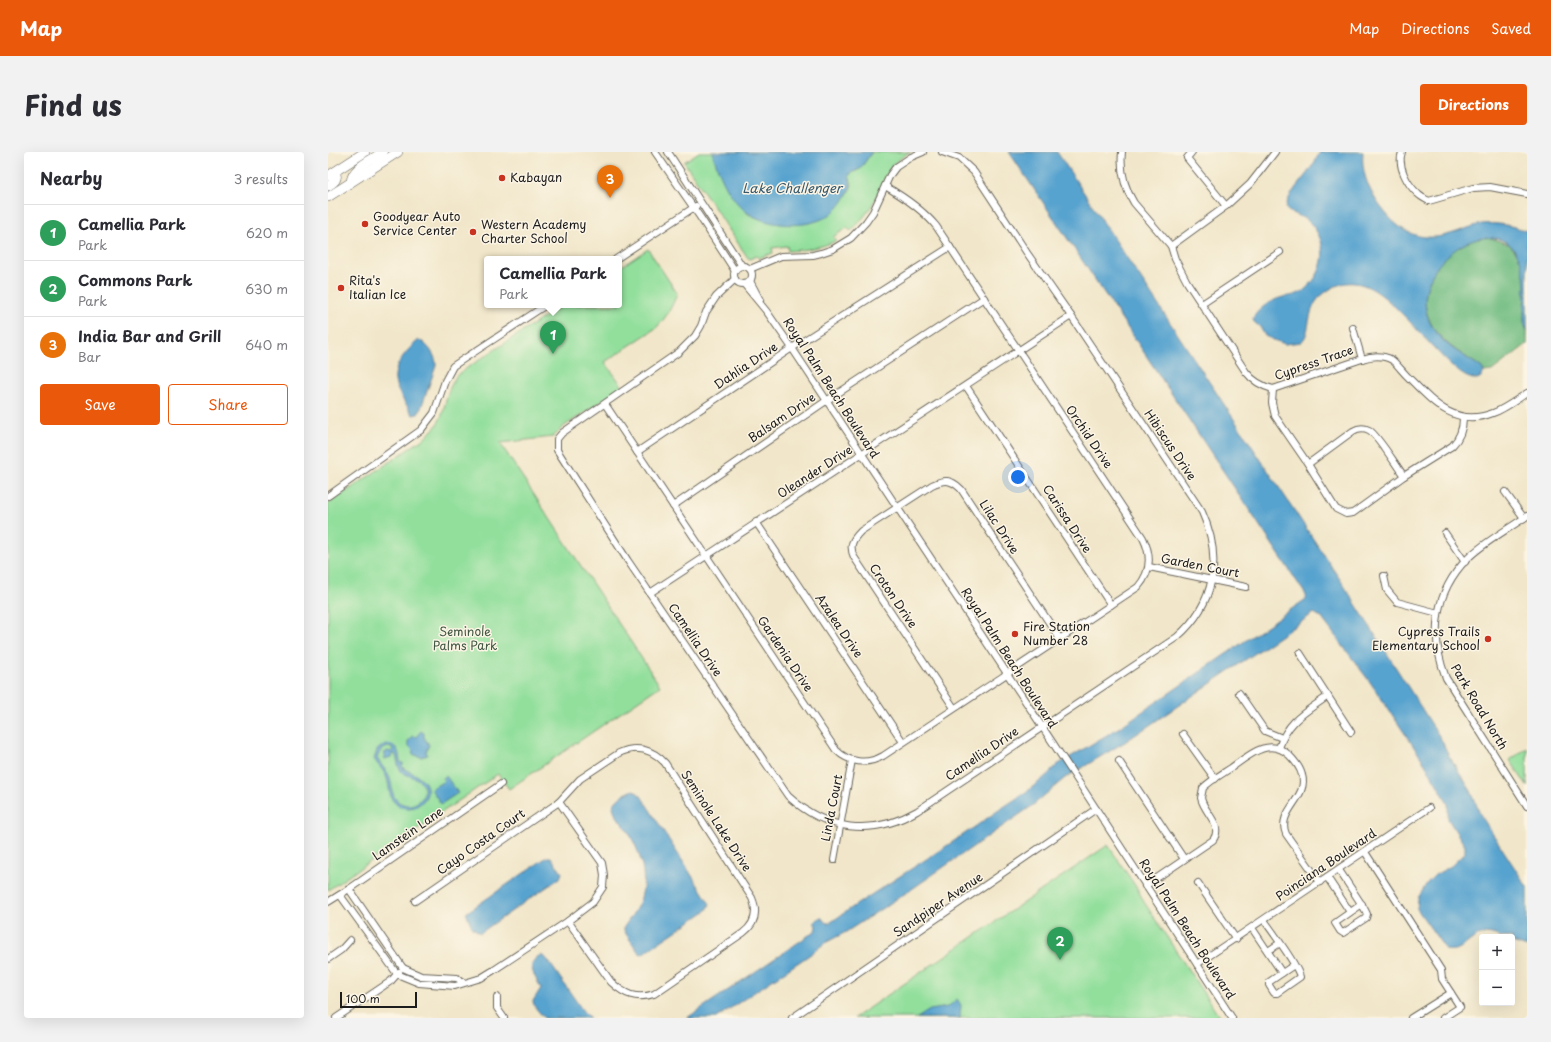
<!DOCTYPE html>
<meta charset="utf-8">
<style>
body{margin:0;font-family:"Playpen Sans",sans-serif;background:#f2f2f3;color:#2b2b33}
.controls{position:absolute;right:12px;bottom:12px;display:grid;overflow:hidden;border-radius:4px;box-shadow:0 4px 16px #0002}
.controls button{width:36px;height:36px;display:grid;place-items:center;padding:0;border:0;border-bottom:1px solid #e1e1e2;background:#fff;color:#2b2b33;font:20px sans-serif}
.scale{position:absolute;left:12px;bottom:10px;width:77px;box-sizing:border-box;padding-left:4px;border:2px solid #1c1c1c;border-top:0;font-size:11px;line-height:14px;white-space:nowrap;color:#1c1c1c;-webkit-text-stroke:3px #fcf5e5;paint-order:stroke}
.you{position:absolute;left:690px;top:325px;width:14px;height:14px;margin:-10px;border:3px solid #fff;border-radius:50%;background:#1a73e8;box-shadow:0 0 0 6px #1a73e833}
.badge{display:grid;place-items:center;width:26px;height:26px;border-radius:50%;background:#ea580c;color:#fff;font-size:13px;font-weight:700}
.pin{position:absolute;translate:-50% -33px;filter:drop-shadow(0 1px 2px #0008)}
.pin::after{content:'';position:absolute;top:21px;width:14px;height:12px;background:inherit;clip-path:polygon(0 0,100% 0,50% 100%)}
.popup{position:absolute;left:156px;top:104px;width:138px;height:52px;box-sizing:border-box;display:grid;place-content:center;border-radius:4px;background:#fff;filter:drop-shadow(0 1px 3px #0005);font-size:13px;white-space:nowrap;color:#7c7c81}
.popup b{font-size:15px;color:#2b2b33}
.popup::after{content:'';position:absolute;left:50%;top:100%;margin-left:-8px;border:8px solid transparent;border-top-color:#fff}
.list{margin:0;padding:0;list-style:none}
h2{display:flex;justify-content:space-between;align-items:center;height:52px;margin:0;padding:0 16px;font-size:17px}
h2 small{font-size:13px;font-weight:400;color:#7c7c81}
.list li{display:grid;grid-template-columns:26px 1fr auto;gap:12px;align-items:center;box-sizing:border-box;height:56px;padding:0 16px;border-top:1px solid #e1e1e2}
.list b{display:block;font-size:15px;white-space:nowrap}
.list p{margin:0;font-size:13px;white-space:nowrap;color:#7c7c81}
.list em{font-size:13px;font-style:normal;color:#7c7c81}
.actions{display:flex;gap:8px;padding:12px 16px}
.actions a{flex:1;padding:9px 0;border:1px solid #ea580c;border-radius:4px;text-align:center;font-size:14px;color:#ea580c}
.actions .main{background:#ea580c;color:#fff}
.map{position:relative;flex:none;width:1199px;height:866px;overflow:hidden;border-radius:4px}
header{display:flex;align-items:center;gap:24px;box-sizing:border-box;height:56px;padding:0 20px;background:#ea580c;color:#fff}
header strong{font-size:19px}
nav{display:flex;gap:22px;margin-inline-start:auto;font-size:14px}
.intro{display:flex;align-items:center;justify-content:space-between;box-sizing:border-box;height:96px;padding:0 24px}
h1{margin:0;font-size:28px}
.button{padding:10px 18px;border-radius:4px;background:#ea580c;color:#fff;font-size:14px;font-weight:700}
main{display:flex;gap:24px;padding:0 24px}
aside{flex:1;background:#fff;border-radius:4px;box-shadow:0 4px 16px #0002}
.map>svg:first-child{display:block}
.green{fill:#92df9c;stroke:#577e5c}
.forest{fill:#75be84;stroke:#486d50}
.water{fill:#57a3cf;stroke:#3a6076;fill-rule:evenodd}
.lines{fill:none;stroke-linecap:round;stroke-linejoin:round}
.minor-casing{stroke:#676359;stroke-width:8}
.highway-casing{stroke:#676359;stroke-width:10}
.minor{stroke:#fff;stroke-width:6}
.highway{stroke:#fff;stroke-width:9}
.poi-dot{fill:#c8321e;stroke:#fcf5e5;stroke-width:1.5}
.labels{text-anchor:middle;stroke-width:3;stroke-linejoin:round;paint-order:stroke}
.poi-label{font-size:12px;fill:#1c1c1c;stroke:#fcf5e5;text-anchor:start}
.street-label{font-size:12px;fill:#1c1c1c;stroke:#fcf5e5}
.park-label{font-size:12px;fill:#3f5642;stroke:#fcf5e5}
.water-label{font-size:13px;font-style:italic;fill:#37596d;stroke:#fcf5e5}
</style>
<header>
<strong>Map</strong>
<nav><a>Map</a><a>Directions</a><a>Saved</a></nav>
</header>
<div class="intro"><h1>Find us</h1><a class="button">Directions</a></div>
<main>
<aside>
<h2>Nearby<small>3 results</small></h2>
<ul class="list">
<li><span class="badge" style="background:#2e9e5b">1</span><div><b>Camellia Park</b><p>Park</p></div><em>620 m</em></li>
<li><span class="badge" style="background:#2e9e5b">2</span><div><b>Commons Park</b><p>Park</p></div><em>630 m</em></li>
<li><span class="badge" style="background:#e8710a">3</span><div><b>India Bar and Grill</b><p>Bar</p></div><em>640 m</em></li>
</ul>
<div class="actions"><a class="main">Save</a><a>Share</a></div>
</aside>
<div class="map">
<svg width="1199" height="866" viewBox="0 0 1199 866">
<rect width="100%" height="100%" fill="#fcf5e5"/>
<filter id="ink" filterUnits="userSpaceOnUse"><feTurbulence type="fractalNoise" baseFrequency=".025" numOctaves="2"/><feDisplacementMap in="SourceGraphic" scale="8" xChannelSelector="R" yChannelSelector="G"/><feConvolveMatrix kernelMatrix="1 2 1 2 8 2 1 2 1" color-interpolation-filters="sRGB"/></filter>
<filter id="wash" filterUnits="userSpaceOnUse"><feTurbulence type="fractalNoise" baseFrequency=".012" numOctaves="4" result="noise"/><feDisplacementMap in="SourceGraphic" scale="16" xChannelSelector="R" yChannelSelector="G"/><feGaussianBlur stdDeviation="0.9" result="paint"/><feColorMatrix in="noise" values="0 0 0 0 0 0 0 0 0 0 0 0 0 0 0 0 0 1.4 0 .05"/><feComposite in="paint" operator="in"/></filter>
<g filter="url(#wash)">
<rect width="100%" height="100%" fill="#f1e6c9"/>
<g class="green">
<path d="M371 0H384L391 19 420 62 437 69 523 36 524 32 521 24 523 21 532 17 544 0H583C557 12 556 33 543 55 537 64 530 72 523 79L519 76 505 85 508 89C492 96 477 98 460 99L459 94 444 96 445 101 431 106 428 104 422 107 420 106 356 10Z"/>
<path d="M320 97 349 141C345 154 338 166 328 176L277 210 295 235 235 275 225 285 172 291 332 534 181 637 170 622 0 738V352L98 285 109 273 114 263 121 238 128 224 139 216 235 153H291V116Z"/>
<path d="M1199 596V634L1182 608Z"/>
<path d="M780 693 810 738 816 750 892 866H526Z"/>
</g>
<path class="forest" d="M1160 85 1182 93 1190 103 1194 111 1197 128 1196 169 1199 179V192L1164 219 1156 220 1154 216C1138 204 1119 195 1107 178 1079 139 1117 89 1160 85Z"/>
<g class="water">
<path d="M384 0H544L532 17 523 21 521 24C525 35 522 37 517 46 513 53 507 60 500 64 478 78 433 75 414 56 399 42 390 19 384 0Z"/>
<path d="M681 0H729L1015 432 1113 587 1121 604 1143 639 1152 662 1199 735V795L1184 790V785C1181 785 1177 786 1174 785 1168 784 1162 780 1155 782 1140 786 1135 801 1118 798L1089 757 1090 746 1099 731 1107 723 1123 714 1137 701V694L1120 667V651L1092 604 1042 530 993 465 986 461 797 590 737 626 704 654 584 737 518 780 497 791 480 804 388 866H359L487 779 488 774 486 770 493 765 497 770 499 771 503 770C557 732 614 699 668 660 689 646 712 632 729 613L792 575 978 447V443L793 166Z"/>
<path d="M992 0H1035C1033 19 1040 36 1050 51 1069 78 1089 92 1122 82 1133 79 1143 74 1154 72 1168 70 1186 74 1199 79V179C1195 172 1196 166 1196 158 1197 137 1199 115 1186 97 1155 59 1068 124 1107 179 1119 196 1138 204 1154 216L1156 220C1151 233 1138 225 1131 220 1113 205 1098 187 1082 170 1057 145 1029 112 993 144 977 158 984 182 973 190L957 192 946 188 937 184 932 175 926 170 925 166C931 156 943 148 955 145 962 144 969 143 975 139 996 123 1002 94 984 73 976 63 965 64 958 57 958 43 977 26 984 14 987 10 989 5 992 0Z"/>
<path d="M91 188C100 192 109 205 108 214L93 256 90 262 85 263C80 255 73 246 69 236 61 218 77 199 91 188Z"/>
<path d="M93 579 96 581V585L101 593 98 600 100 603 93 605 84 602 85 598 80 593V589L84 584 88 585Z"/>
<path d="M57 592C70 592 71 600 72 610L76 612 74 613 75 616C82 621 90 622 96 629 109 647 81 666 66 650 60 643 62 635 59 627 57 619 50 614 46 607L49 598ZM60 595 64 596 65 598 63 600 60 599 56 601 57 607 63 605 65 601 67 602C70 607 69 614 73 619 80 626 95 624 96 637 97 642 94 647 90 650 85 653 81 654 75 652 61 647 66 635 61 624 58 617 52 613 49 606L53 598Z"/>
<path d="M118 624 130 641 113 652 103 637 116 629 115 626Z"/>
<path d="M306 638 313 644 382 752 379 758 314 802 311 801 296 779V775C301 767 307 760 311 751 321 727 313 702 301 681 296 673 287 664 285 655 287 647 299 640 306 638Z"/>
<path d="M219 705H223L234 721 232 726 152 781 144 775 138 761Z"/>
<path d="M213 803 219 807 255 859 262 866H216L206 854 205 849 213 836C207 824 196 811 213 803Z"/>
<path d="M629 847 633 853 632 866H589L602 858 620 855Z"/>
</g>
</g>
<g filter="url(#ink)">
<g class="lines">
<defs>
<g id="minor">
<path d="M327 0 372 65 407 119"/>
<path d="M340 0 414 114"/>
<path d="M794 0C792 19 796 35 806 51L843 94 847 107 859 130 918 220C925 229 933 234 945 237L1034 207C1043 204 1055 203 1064 208 1069 212 1074 219 1079 224 1104 249 1126 276 1165 261 1177 257 1188 248 1199 241"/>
<path d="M864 0 859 6 898 54 922 32 947 0"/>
<path d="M1074 0C1069 14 1079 32 1090 42 1093 45 1097 47 1101 49L1145 36 1162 35 1199 42"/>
<path d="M843 94 898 54"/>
<path d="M288 107 368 54"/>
<circle cx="415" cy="123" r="9"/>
<path d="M422 117 453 104 485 103 493 101 505 97 523 86 538 70 545 60 562 23 568 15 583 5 595 0"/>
<path d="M407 127 388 145 378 160 373 174 367 184 351 200 234 281 229 287V298L300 409 460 644C498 679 544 685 589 659L849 485C887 452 895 406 874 360L743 164 699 101 646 20 631 6 614 0"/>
<path d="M422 129 432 148"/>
<path d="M416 132 439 160 464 196 746 623 904 866"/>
<path d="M874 152 952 100"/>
<path d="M1025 176 1034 207"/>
<path d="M638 234 783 453"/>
<path d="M945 237 944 251 947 264 980 312 1008 357 1018 362 1025 361 1076 324 1124 294C1132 286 1135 277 1135 266"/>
<path d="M277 252 508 598C521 611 539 613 555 604L810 435C823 420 824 404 815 386L608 74C594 57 576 45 557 34"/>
<path d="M309 300 464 196 622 95"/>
<path d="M980 312 1025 279C1030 276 1035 275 1041 278 1049 282 1069 315 1076 324"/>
<path d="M1177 340 1196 366"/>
<path d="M0 344 93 278 106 261 117 229 125 214 218 153"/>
<path d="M345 354 498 249 656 146"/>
<path d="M1199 364C1179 378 1156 390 1139 407 1107 440 1101 483 1118 526L1199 654"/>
<path d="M428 370 575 590"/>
<path d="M1117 381 1137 410"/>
<path d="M821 415 918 435"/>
<path d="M1056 424 1059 438 1069 450 1110 461"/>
<path d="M322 441 743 164"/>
<path d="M972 501 1023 580"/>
<path d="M911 541 937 579 954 586"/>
<path d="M626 556 526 405C521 394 524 388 533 379L604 333C616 327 623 327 633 337L732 487"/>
<path d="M855 582 887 627"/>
<path d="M951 596C960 568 978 560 1000 544"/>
<path d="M791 609 856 707"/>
<path d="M1037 700 1113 818 1114 827 1132 855 1115 866"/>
<path d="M506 708 524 608"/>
<path d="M1011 718 1036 756 1039 762 1038 766 1015 781 1012 779 1007 771 1034 752"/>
<path d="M999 725 1022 760"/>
<path d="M870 731 908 787"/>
<path d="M817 734 885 688C896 673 876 661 873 646L875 636C883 628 894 622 903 616 920 604 941 584 961 603 967 609 972 615 974 623 981 646 948 659 958 682L992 730"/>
<path d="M21 737 75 816"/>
<path d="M12 743 69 822 91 831 127 834 153 826 166 818 240 769 265 750 275 735 276 723 274 711 231 650"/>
<path d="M87 749 231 650 252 627 291 601C308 593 324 597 337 611L424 746C430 760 427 772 415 781L326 842C308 848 296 842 283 830L240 769"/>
<path d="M0 750 21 737 173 632"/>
<path d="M936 768C944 779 970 814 972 825L949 841H946L941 833V830L966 813"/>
<path d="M924 776 954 821"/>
<path d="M940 799 952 791"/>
<path d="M0 807 13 798 22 788"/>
<path d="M869 812 1101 656"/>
<path d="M75 816 93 824 129 826 135 830"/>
<path d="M169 845V856L176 866"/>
<path d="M8 866 63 829 71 820"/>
<path d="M464 866 768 657"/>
<path d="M1083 866 1123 841"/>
</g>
<g id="highway">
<path d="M0 24 37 0"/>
<path d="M23 30C24 15 44 8 55 0"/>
<path d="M0 34C6 30 11 27 7 20"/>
<path d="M0 45 70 0"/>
</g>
</defs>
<use href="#minor" class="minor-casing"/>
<use href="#highway" class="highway-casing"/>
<use href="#minor" class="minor"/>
<use href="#highway" class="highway"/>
</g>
</g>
<g class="poi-dot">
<circle cx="174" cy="26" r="4"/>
<circle cx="37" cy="72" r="4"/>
<circle cx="145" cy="80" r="4"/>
<circle cx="13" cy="136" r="4"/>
<circle cx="687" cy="482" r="4"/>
<circle cx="1160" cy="487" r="4"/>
</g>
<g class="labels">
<g class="poi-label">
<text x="182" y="30">Kabayan</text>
<text x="45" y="69">Goodyear Auto<tspan x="45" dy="14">Service Center</tspan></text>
<text x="153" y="77">Western Academy<tspan x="153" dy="14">Charter School</tspan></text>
<text x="21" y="133">Rita's<tspan x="21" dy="14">Italian Ice</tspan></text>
<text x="695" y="479">Fire Station<tspan x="695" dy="14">Number 28</tspan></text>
<text x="1152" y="484" text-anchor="end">Cypress Trails<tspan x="1152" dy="14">Elementary School</tspan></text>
</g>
<g class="street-label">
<text transform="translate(986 211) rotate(-19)" y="4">Cypress Trace</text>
<text transform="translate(418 214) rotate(-34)" y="4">Dahlia Drive</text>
<text transform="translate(503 236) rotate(57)" y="4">Royal Palm Beach Boulevard</text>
<text transform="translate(454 266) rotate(-34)" y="4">Balsam Drive</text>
<text transform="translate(761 285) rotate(56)" y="4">Orchid Drive</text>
<text transform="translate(842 293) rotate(56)" y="4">Hibiscus Drive</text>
<text transform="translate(487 320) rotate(-33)" y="4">Oleander Drive</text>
<text transform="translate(739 367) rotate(57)" y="4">Carissa Drive</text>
<text transform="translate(671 375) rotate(57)" y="4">Lilac Drive</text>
<text transform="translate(872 414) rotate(11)" y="4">Garden Court</text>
<text transform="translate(565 444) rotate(56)" y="4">Croton Drive</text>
<text transform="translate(511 474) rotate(56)" y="4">Azalea Drive</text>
<text transform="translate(367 488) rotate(56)" y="4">Camellia Drive</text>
<text transform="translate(457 502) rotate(56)" y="4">Gardenia Drive</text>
<text transform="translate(681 506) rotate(57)" y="4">Royal Palm Beach Boulevard</text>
<text transform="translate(1151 555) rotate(59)" y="4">Park Road North</text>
<text transform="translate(654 602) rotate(-34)" y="4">Camellia Drive</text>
<text transform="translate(504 656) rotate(-79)" y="4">Linda Court</text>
<text transform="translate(388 669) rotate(57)" y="4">Seminole Lake Drive</text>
<text transform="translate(80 682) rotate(-35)" y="4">Lamstein Lane</text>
<text transform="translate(153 690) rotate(-35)" y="4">Cayo Costa Court</text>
<text transform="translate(998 713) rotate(-34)" y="4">Poinciana Boulevard</text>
<text transform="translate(610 753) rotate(-34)" y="4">Sandpiper Avenue</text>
<text transform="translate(859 777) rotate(57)" y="4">Royal Palm Beach Boulevard</text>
</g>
<g class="park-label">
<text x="137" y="484">Seminole<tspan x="137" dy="14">Palms Park</tspan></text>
</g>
<g class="water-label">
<text x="464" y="41">Lake Challenger</text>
</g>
</g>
</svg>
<div class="controls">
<button>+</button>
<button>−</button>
</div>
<div class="scale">100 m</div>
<div class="you"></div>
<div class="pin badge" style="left:225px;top:202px;background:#2e9e5b">1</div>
<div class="popup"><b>Camellia Park</b>Park</div>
<div class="pin badge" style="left:732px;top:808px;background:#2e9e5b">2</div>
<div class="pin badge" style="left:282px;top:46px;background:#e8710a">3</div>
</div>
</main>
